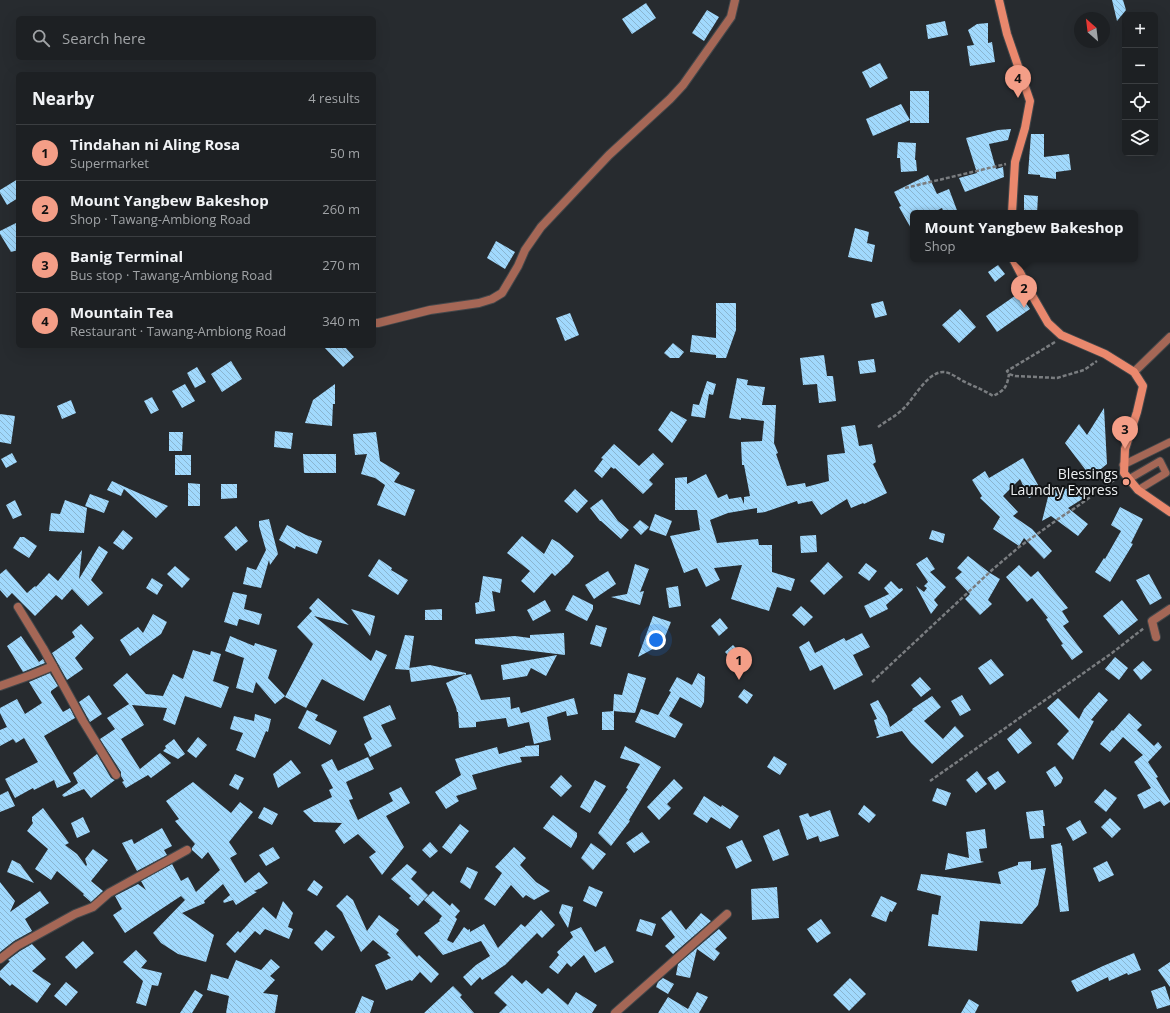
<!DOCTYPE html>
<meta charset="utf-8">
<style>
body{margin:0;font-family:"Open Sans",sans-serif;background:#2a2d30;color:#f1f3f6}
.controls{position:absolute;right:12px;top:12px;display:grid;overflow:hidden;border-radius:6px;box-shadow:0 4px 16px #0002}
.controls button{width:36px;height:36px;display:grid;place-items:center;padding:0;border:0;border-bottom:1px solid #3b3e41;background:#1d2023;color:#f1f3f6;font:20px sans-serif}
.compass{position:absolute;left:1074px;top:12px;width:36px;height:36px;border-radius:50%;background:#1d2023;box-shadow:0 4px 16px #0002;rotate:332deg}
.you{position:absolute;left:656px;top:640px;width:14px;height:14px;margin:-10px;border:3px solid #fff;border-radius:50%;background:#1a73e8;box-shadow:0 0 0 6px #1a73e833}
.badge{display:grid;place-items:center;width:26px;height:26px;border-radius:50%;background:#f49e87;color:#111;font-size:13px;font-weight:700}
.pin{position:absolute;translate:-50% -33px;filter:drop-shadow(0 1px 2px #0008)}
.pin::after{content:'';position:absolute;top:21px;width:14px;height:12px;background:inherit;clip-path:polygon(0 0,100% 0,50% 100%)}
.popup{position:absolute;left:910px;top:210px;width:228px;height:52px;box-sizing:border-box;display:grid;place-content:center;border-radius:6px;background:#1d2023;filter:drop-shadow(0 1px 3px #0005);font-size:13px;white-space:nowrap;color:#a0a3a6}
.popup b{font-size:15px;color:#f1f3f6}
.popup::after{content:'';position:absolute;left:50%;top:100%;margin-left:-8px;border:8px solid transparent;border-top-color:#1d2023}
.list{margin:0;padding:0;list-style:none}
h2{display:flex;justify-content:space-between;align-items:center;height:52px;margin:0;padding:0 16px;font-size:17px}
h2 small{font-size:13px;font-weight:400;color:#a0a3a6}
.list li{display:grid;grid-template-columns:26px 1fr auto;gap:12px;align-items:center;box-sizing:border-box;height:56px;padding:0 16px;border-top:1px solid #3b3e41}
.list b{display:block;font-size:15px;white-space:nowrap}
.list p{margin:0;font-size:13px;white-space:nowrap;color:#a0a3a6}
.list em{font-size:13px;font-style:normal;color:#a0a3a6}
.icon{flex:none;width:22px;height:22px;fill:none;stroke:currentColor;stroke-width:2;stroke-linecap:round;stroke-linejoin:round}
.map{position:relative;flex:none;width:1170px;height:1013px;overflow:hidden}
.search{position:absolute;background:#1d2023;box-shadow:0 4px 16px #0002;left:16px;top:16px;width:360px;height:44px;display:flex;align-items:center;gap:10px;box-sizing:border-box;padding:0 14px;border-radius:6px;color:#a0a3a6;font-size:15px}
.panel{position:absolute;background:#1d2023;box-shadow:0 4px 16px #0002;left:16px;top:72px;width:360px;height:276px;border-radius:6px}
.map>svg:first-child{display:block}
.building{fill:url(#building-back-hatch)}
.lines{fill:none;stroke-linecap:round;stroke-linejoin:round}
.lane-casing{stroke:#43474a;stroke-width:9}
.street-casing{stroke:#43474a;stroke-width:10}
.secondary-casing{stroke:#43474a;stroke-width:10}
.path{stroke:#7a7d80;stroke-width:2.5;stroke-dasharray:4 2;stroke-linecap:butt}
.lane{stroke:#a56756;stroke-width:7}
.street{stroke:#a56756;stroke-width:8}
.secondary{stroke:#ea886d;stroke-width:8}
.poi-dot{fill:#f49e87;stroke:#111315;stroke-width:1.5}
.labels{text-anchor:middle;stroke-width:4;stroke-linejoin:round;paint-order:stroke}
.poi-label{font-size:14px;fill:#edf0f2;stroke:#111315;text-anchor:end}
</style>
<div class="map">
<svg width="1170" height="1013" viewBox="0 0 1170 1013">
<defs>
<pattern id="building-back-hatch" width="6" height="6" patternUnits="userSpaceOnUse"><rect width="6" height="6" fill="#a1d9fd"/><path d="M-1 5l2 2M0 0l6 6M5-1l2 2" fill="none" stroke="#8ab5d0"/></pattern>
</defs>
<rect width="100%" height="100%" fill="#272b2f"/>
<g class="building">
<path d="M1112 0H1123L1126 10 1117 21Z"/>
<path d="M646 3 656 18 632 34 622 19Z"/>
<path d="M707 10 719 17 704 41 692 33Z"/>
<path d="M945 21 948 35 928 39 926 25Z"/>
<path d="M988 23V43L992 42 995 62 970 66 967 46 974 45 968 30 977 24Z"/>
<path d="M880 63 888 78 870 88 862 72Z"/>
<rect x="910" y="91" width="19" height="32"/>
<path d="M901 104 910 120 873 136 866 119Z"/>
<path d="M1011 129 1008 140 989 144 996 169 1003 167 1004 177 965 192 959 178 977 173 966 138 998 130Z"/>
<path d="M1031 134H1044V157L1069 154 1071 170 1056 172V179L1040 177V175L1028 174Z"/>
<path d="M898 142 916 143 915 160H916L917 171 901 172 900 158H897Z"/>
<path d="M928 175 937 194 949 189 958 213H944L942 208 932 213H913V232L899 207 901 206 894 192Z"/>
<path d="M18 179V198L7 205 0 193V190Z"/>
<path d="M1024 195 1038 196 1037 213H1024Z"/>
<path d="M18 222V250L11 252 0 234V231Z"/>
<path d="M855 228 869 232 867 243 875 245 872 262 848 257Z"/>
<path d="M496 241 515 252 505 269 487 258Z"/>
<path d="M998 265 1005 274 995 282 988 272Z"/>
<path d="M1019 293 1030 309 997 332 986 316Z"/>
<path d="M883 301 887 315 875 318 871 304Z"/>
<path d="M716 303H736V330L726 358H716V355L690 352 692 335 716 338Z"/>
<path d="M960 309 976 327 959 343 942 325Z"/>
<path d="M570 313 579 335 565 341 556 318Z"/>
<path d="M673 343 684 352 679 358H670L664 353Z"/>
<path d="M323 346H344L354 357 343 367Z"/>
<path d="M824 355 827 376H833L836 401 819 403 817 384 803 385 800 358Z"/>
<path d="M874 359 876 372 860 374 858 361Z"/>
<path d="M231 361 242 379 222 392 211 374Z"/>
<path d="M197 367 206 382 195 388 187 373Z"/>
<path d="M737 378 748 380 747 385 765 387 762 405H776L774 443 778 453 776 454 787 486 805 483 806 487 829 481 827 455 845 453 841 427 855 425 859 446 872 444 876 462 873 464 887 493 864 504 863 503 851 508 847 499 821 515 812 501 798 504 797 501 765 512 757 513V508L728 513 710 520 717 543 758 539 759 545H772V572L795 579 791 591 777 587 769 611 731 599 742 565 714 568 720 580 706 587 697 568 684 573 670 536 700 530 697 510H675V478L687 477V484L706 474 718 498 727 494 729 499 741 497 744 504V497L750 496 744 465H742L741 442 762 441 764 421 741 418V420L729 418Z"/>
<path d="M707 381 716 384 713 395 709 394 705 418 691 416 693 404 699 405Z"/>
<path d="M185 384 195 401 182 408 172 391Z"/>
<path d="M335 384V404H333L332 426 305 423 313 400Z"/>
<path d="M152 397 159 410 151 414 144 401Z"/>
<path d="M71 400 76 413 62 419 57 406Z"/>
<path d="M1104 408 1107 464 1091 477 1065 443 1079 424 1087 435Z"/>
<path d="M671 411 687 420 672 443 658 430Z"/>
<path d="M0 414 15 416 11 444 0 442Z"/>
<path d="M275 431 293 433 291 449 274 447Z"/>
<path d="M169 432H183L182 451H169Z"/>
<path d="M376 432 380 461 400 473 394 482 415 490 405 516 377 505 385 485 375 478 361 474 367 454 355 455 353 434Z"/>
<path d="M614 444 639 466 653 453 664 464 649 480 653 484 643 494 615 468 614 469 611 467 602 478 594 471 603 459 601 458Z"/>
<path d="M12 453 17 462 6 468 1 459Z"/>
<path d="M303 454H336V473H304Z"/>
<rect x="175" y="455" width="16" height="20"/>
<path d="M1023 458 1042 492 1029 498 1020 479 1003 496 1018 512 1013 516 1032 529 1052 551 1044 559 1024 538 1019 546 993 529 1000 517 980 498 982 496 972 480 985 471 989 478Z"/>
<path d="M112 481 125 487 168 506 156 518 124 489 121 496 107 490Z"/>
<path d="M188 483 200 484V506H188Z"/>
<path d="M221 484H237V498L221 499Z"/>
<path d="M1075 484 1084 498 1068 508 1088 524 1078 536 1051 516 1042 521 1051 485 1067 489Z"/>
<path d="M575 489 588 501 577 513 564 501Z"/>
<path d="M90 494 109 501 104 513 85 506Z"/>
<path d="M602 499 618 521 629 530 621 539 601 521H600L590 508Z"/>
<path d="M15 500 22 515 13 519 6 505Z"/>
<path d="M65 500 87 508 84 533 49 531 51 513 60 514Z"/>
<path d="M1120 507 1143 519 1131 543 1133 544 1110 582 1095 572 1104 558 1105 559 1121 531 1111 525Z"/>
<path d="M655 514 672 521 666 536 649 530Z"/>
<path d="M269 519 278 554 270 565 269 560 261 588 243 584 247 567 256 570 266 550 259 526V521Z"/>
<path d="M640 520 649 527 641 535 633 527Z"/>
<path d="M287 525 306 535 322 541 317 554 296 546 295 549 279 540Z"/>
<path d="M236 526 248 541 236 551 224 537Z"/>
<path d="M123 530 133 538 123 550 113 543Z"/>
<path d="M932 530 945 534 943 543 929 539Z"/>
<path d="M816 535 817 552 801 553 800 536Z"/>
<path d="M522 536 544 554 552 539 559 543 574 556 569 563 555 576 552 573 534 593 521 581 530 571 507 553Z"/>
<path d="M20 537H24L37 546 29 558 13 548Z"/>
<path d="M99 546 108 552 91 580 103 593 88 606 72 589 62 600 56 595 35 616 12 593 7 598 0 590V574L6 569 27 593 35 586 36 587 49 573 58 581 82 550 79 579Z"/>
<path d="M968 556 990 573 1000 579 988 600 992 604 980 615 965 599 970 594 955 578 962 572 957 568Z"/>
<path d="M927 557 935 569 930 572 946 587 934 600 938 605 931 614 916 586 924 592 927 588 924 586 928 582 916 564Z"/>
<path d="M379 559 392 568 391 570 408 580 398 595 368 576Z"/>
<path d="M828 562 843 577 824 595 810 581Z"/>
<path d="M866 563 877 571 869 581 858 573Z"/>
<path d="M635 564 649 569 640 592 644 591 640 605 611 597 627 594Z"/>
<path d="M1019 565 1031 577 1038 571 1068 608 1062 611 1069 622 1063 626 1083 652 1072 660 1061 645 1063 644 1046 619 1048 618 1032 598 1027 602 1006 577Z"/>
<path d="M175 566 190 579 182 588 167 574Z"/>
<path d="M608 571 616 584 594 599 585 585Z"/>
<path d="M1149 574 1162 598 1150 605 1136 580Z"/>
<path d="M483 576 502 579 500 593 492 591 495 611 476 614 475 603 479 602Z"/>
<path d="M152 578 163 585 157 595 146 588Z"/>
<path d="M891 581 899 589 902 588 903 590 886 605 888 609 870 618 864 606 889 594 884 588Z"/>
<path d="M678 586 681 606 669 608 666 588Z"/>
<path d="M233 592 247 595 244 609 262 614 259 625 239 619 237 626 224 622Z"/>
<path d="M573 595 593 605V609L587 621 565 610Z"/>
<path d="M318 598 349 625 314 616 371 661 376 650 387 655 364 701 331 684 322 679 306 708 285 697 313 644 297 627 312 611 309 608Z"/>
<path d="M545 600 551 611 533 621 527 610Z"/>
<path d="M1122 600 1138 620 1119 635 1103 616Z"/>
<path d="M801 606 813 617 804 626 792 615Z"/>
<path d="M351 609 375 616 370 636Z"/>
<path d="M442 609V620H425V610Z"/>
<path d="M153 614 167 622 161 634 130 656 120 640 138 627 143 633Z"/>
<path d="M653 616 671 622 662 644 638 657Z"/>
<path d="M720 618 728 628 719 636 711 626Z"/>
<path d="M81 624 94 638 75 658 83 669 67 680 52 653 75 637 72 632Z"/>
<path d="M596 625 607 628 601 647 590 644Z"/>
<path d="M564 633 565 655 475 644V639L515 636 530 638V635Z"/>
<path d="M862 633 870 647 853 655 863 675 834 690 822 665 810 671 799 647 809 641 815 653 844 638 846 641Z"/>
<path d="M405 635 414 636 409 670 395 669Z"/>
<path d="M21 636 39 662 43 659 45 663 23 672 7 646Z"/>
<path d="M230 636 254 646 255 643 277 650 268 678 285 696 275 704 256 682 253 693 236 688 244 658 225 651Z"/>
<path d="M733 645 746 659 738 666 725 652Z"/>
<path d="M193 650 210 655 211 651 221 654 213 681 229 687 221 708 185 696 175 725 163 720 167 708 132 705 144 725 121 739 140 769 160 753 171 763 151 778 148 775 126 788 122 782 124 781 121 776V772L100 739 115 729 107 718 129 704 113 685 127 673 146 694 163 696 173 674 183 679Z"/>
<path d="M557 655 546 676 531 668 527 676 503 680 501 665Z"/>
<path d="M1115 657 1128 668 1119 680 1105 669Z"/>
<path d="M991 659 1004 675 990 685 978 668Z"/>
<path d="M1143 661 1152 670 1141 680 1133 670Z"/>
<path d="M430 665 466 673V674L411 682 409 668Z"/>
<path d="M50 673 58 686 51 691V693L63 712 70 708 75 718 44 736 71 782 57 788 54 780 34 790 33 788 15 798 5 779 38 762 24 738 16 743 13 739 0 746V730L7 727 0 713V708L17 699 25 714 42 703 29 682Z"/>
<path d="M628 673 646 678 635 713 613 711 614 694 622 695Z"/>
<path d="M698 673 705 677 704 702 701 708 680 697 669 716 683 724 675 738 635 722 641 709 658 715 671 692 669 691 677 677 692 685Z"/>
<path d="M466 674V675L471 674 481 700 510 697 511 709 519 707 521 713 574 698 578 714 567 716 566 711 547 717 551 740 534 744 529 722 508 727 506 718 476 722V727L459 728 458 712H457L456 707 446 683Z"/>
<path d="M920 677 931 689 921 697 911 685Z"/>
<path d="M744 689 753 695 747 704 738 697Z"/>
<path d="M1099 692 1108 700 1091 720 1094 721 1073 760 1057 744 1069 731 1047 708 1058 698 1079 719 1084 709Z"/>
<path d="M89 695 102 714 90 722 79 702Z"/>
<path d="M962 695 971 710 960 716 951 701Z"/>
<path d="M932 696 941 707 924 721 943 739 955 726 964 736 932 764 911 743 902 731 877 738 876 737 879 736 874 720 877 719 870 704 878 700 887 716 890 727 913 710 912 709Z"/>
<path d="M390 705 396 719 381 725 392 746 370 757 364 744 372 739 363 717Z"/>
<path d="M307 710 318 715 315 720 337 731 330 745 298 728Z"/>
<path d="M614 711V730H602V712Z"/>
<path d="M1129 713 1142 725 1137 730 1154 746 1158 742 1162 747 1148 762 1158 777 1156 778 1170 801V802L1164 806 1160 801 1144 809 1137 795 1151 788 1134 762 1143 755 1123 737 1110 752 1100 744 1112 730 1113 731Z"/>
<path d="M255 714 271 719 268 732 266 731 255 758 236 750 243 733 230 729 234 716 254 721Z"/>
<path d="M1020 728 1032 743 1018 754 1007 739Z"/>
<path d="M198 737 207 745 196 758 187 751Z"/>
<path d="M174 739 185 754 178 759 163 751 166 748 165 746Z"/>
<path d="M539 745V756L520 757 522 762 505 766 472 775 477 789 456 796 459 801 446 809 435 792 461 775 455 759 497 747 499 754 525 747V746Z"/>
<path d="M625 746 661 767 629 820 630 821 611 846 598 833 628 789 626 788 640 764 620 758Z"/>
<path d="M97 754 111 778 115 780 91 798 84 789 64 797 62 795 78 783 73 773Z"/>
<path d="M774 756 787 764 780 775 767 767Z"/>
<path d="M368 757 374 769 346 782 353 799 349 800 358 820 393 801 389 793 401 787 410 803 386 816 404 847 382 875 369 857 376 852 358 834 344 844 335 831 342 823 314 822 303 811 332 797 329 790 333 788 321 765 332 759 338 771Z"/>
<path d="M291 760 301 773 278 788 273 774Z"/>
<path d="M1055 766 1063 778 1061 783 1055 787 1046 772Z"/>
<path d="M977 771 987 784 976 793 966 780Z"/>
<path d="M998 771 1006 782 995 790 987 778Z"/>
<path d="M235 774 244 778 238 790 229 785Z"/>
<path d="M561 775 572 786 561 797 550 787Z"/>
<path d="M674 779 683 788 667 804 671 808 659 820 647 807Z"/>
<path d="M595 780 606 786 590 813 580 807Z"/>
<path d="M193 782 231 813 240 802 253 812 229 842 237 854 230 858 245 883 259 872 268 883 261 888 254 891 257 892 236 905 233 900 224 903 223 901 230 895 223 884 204 901 205 903 182 913 214 935 206 962 178 954 161 943 153 933 185 900 181 896 125 933 113 915 122 909 115 896 138 884 146 890 141 881 172 864 181 881 188 877 196 892 220 870 208 852 202 859 192 850V848L195 844 175 821 179 819 166 801Z"/>
<path d="M937 788 951 793 946 806 932 801Z"/>
<path d="M1105 789 1117 798 1106 812 1094 802Z"/>
<path d="M8 791 15 806 0 812V795Z"/>
<path d="M704 796 721 807 722 805 739 816 730 829 711 817 707 823 693 814Z"/>
<path d="M864 805 876 815 869 823 858 814Z"/>
<path d="M264 807 278 814 272 825 258 818Z"/>
<path d="M43 808 69 843 65 845 77 854 86 866 87 865 85 859 93 849 108 860 91 881 103 891 91 902 83 895 84 894 57 871 51 880 35 869 48 849 27 831 33 823 32 821V817Z"/>
<path d="M830 810 839 836 820 842 818 836 807 840 799 816 808 813 810 817Z"/>
<path d="M1043 810 1045 826H1043L1044 838 1030 839 1026 812Z"/>
<path d="M553 815 577 833V837L571 848 543 828Z"/>
<path d="M83 817 90 832 77 838 71 823Z"/>
<path d="M1110 818 1121 829 1112 838 1101 827Z"/>
<path d="M1080 820 1087 833 1073 841 1066 828Z"/>
<path d="M460 824 469 831 451 854 442 847Z"/>
<path d="M162 828 172 846 164 850 167 855 137 871 122 843 132 839 134 844Z"/>
<path d="M779 829 789 855 773 861 763 836Z"/>
<path d="M985 829 987 848 979 849 981 861 984 862 945 870 948 853 969 858 966 832Z"/>
<path d="M642 832 650 842 634 853 626 843Z"/>
<path d="M742 840 752 861 736 869 726 847Z"/>
<path d="M430 842 438 851 430 858 422 850Z"/>
<path d="M591 843 606 854 593 870 581 858Z"/>
<path d="M1061 843V846L1062 845 1069 911 1060 912 1051 845Z"/>
<path d="M273 847 280 858 266 866 259 855Z"/>
<path d="M514 847 526 858 520 865 536 882 550 891 534 900 526 895 523 898 511 885 495 906 484 899 502 873 495 867Z"/>
<path d="M12 860 20 864 34 883 7 872Z"/>
<path d="M1031 861V870L1046 868 1038 905 1022 924 980 921 977 951 928 946 932 914 938 915 941 896 917 890 921 874 1001 884 998 872 1018 865V862Z"/>
<path d="M1107 861 1114 875 1099 882 1093 868Z"/>
<path d="M407 864 417 872 411 879 428 895 418 906 409 898 411 896 391 879Z"/>
<path d="M467 867 478 872 470 889 460 882Z"/>
<path d="M314 880 323 887 317 896 307 890Z"/>
<path d="M0 882 15 901 10 912 40 891 49 903 25 919 32 931 14 941 0 952Z"/>
<path d="M589 886 603 892 596 907 583 901Z"/>
<path d="M777 887 779 918 752 920 751 889Z"/>
<path d="M433 891 450 906 452 903 460 911 455 917 457 919 447 940 453 943 464 927 468 930 470 929V932L484 924 498 948 521 924 525 927 541 910 555 925 542 938 537 933 505 965 482 980 480 977 471 986 463 977 476 965 490 956 481 941 443 955 424 933 440 921 439 920 442 916 424 900Z"/>
<path d="M347 895 353 900 367 931 379 915 399 930 396 934 417 957 419 955 439 974 431 983 420 972 412 981 410 980 386 990 375 965 391 958 387 954 389 953 373 940 361 952 342 912 336 906Z"/>
<path d="M881 896 897 903 892 912 890 911 886 922 871 916Z"/>
<path d="M283 901 293 913 288 927 293 929 289 939 265 929 260 935 255 931 235 953 226 944 238 931 240 933 263 907 276 919Z"/>
<path d="M562 904 573 907 568 928 559 913Z"/>
<path d="M671 910 686 930 701 913 711 921 673 954 665 946 675 937 661 918Z"/>
<path d="M640 919 656 924 652 936 636 931Z"/>
<path d="M821 919 831 933 817 943 807 929Z"/>
<path d="M581 927 595 952 605 946 614 962 595 973 584 955 571 967 567 963 558 974 549 967 559 955 557 952 573 937 570 932Z"/>
<path d="M719 929 727 938 715 949 720 953 714 961 697 949 690 978 676 975 678 964Z"/>
<path d="M326 930 335 937 322 951 314 943Z"/>
<path d="M83 941 94 953 76 969 65 957Z"/>
<path d="M32 944 46 959 32 971 51 984 37 1003 12 984 10 986 0 977V971L10 961 8 960 20 951Z"/>
<path d="M136 950 147 961 141 968 162 973 158 986 152 985 146 1006 136 1003 143 981 123 962Z"/>
<path d="M1134 953 1141 970 1128 975 1127 973 1109 981 1108 977 1077 992 1071 981 1103 966Z"/>
<path d="M271 959 280 967 270 976 275 980 263 993 278 995 275 1013H226L229 996 207 990 211 974 228 979 236 960 261 970Z"/>
<path d="M1170 962V987L1158 970Z"/>
<path d="M512 975 522 984 526 980 542 994 548 988 568 1005 576 992 597 1005 592 1013H499L507 1005 494 993Z"/>
<path d="M663 978 674 984 668 994 656 987 658 982Z"/>
<path d="M850 978 866 994 849 1011 833 995Z"/>
<path d="M66 982 78 992 66 1006 54 996Z"/>
<path d="M453 986 462 995 460 997 474 1013H424Z"/>
<path d="M1165 986 1170 1001V1005L1157 1009 1151 991Z"/>
<path d="M195 990 203 995 192 1013H180Z"/>
<path d="M697 992 708 997 699 1013H658L668 997 688 1009Z"/>
<path d="M362 996 374 1001 370 1013H355Z"/>
<path d="M969 999 979 1005 975 1013H961Z"/>
</g>
<g class="lines">
<defs>
<g id="lane">
<path d="M1123 465 1170 442"/>
<path d="M1129 479 1160 461 1166 473 1138 490"/>
</g>
<g id="street">
<path d="M374 323H378L430 310 479 303 492 299 502 293 518 266 525 250 541 227 609 155 670 99 683 85 731 17 735 0"/>
<path d="M1134 372 1170 337"/>
<path d="M18 607 43 648 83 721 116 775"/>
<path d="M1156 637 1152 621 1170 609"/>
<path d="M0 686 31 675 53 666"/>
<path d="M0 959 17 946 75 914 93 907 109 893 187 850"/>
<path d="M615 1013 727 914"/>
</g>
<g id="secondary">
<path d="M999 0 1007 34 1030 101 1025 128 1015 162 1012 213"/>
<path d="M1013 259 1033 297 1048 323 1061 335 1105 354 1134 372 1143 386 1137 412 1125 449 1124 473 1138 490 1170 512"/>
</g>
</defs>
<use href="#lane" class="lane-casing"/>
<use href="#street" class="street-casing"/>
<use href="#secondary" class="secondary-casing"/>
<g class="path">
<path d="M905 188 1006 164"/>
<path d="M1055 342 1007 371 1009 374 1015 376 1057 378 1084 370 1097 361"/>
<path d="M878 427C886 421 896 416 903 409 913 400 927 372 943 372 951 372 958 379 965 382 975 387 984 390 993 396 1005 390 1007 387 1009 374"/>
<path d="M872 682 992 570 1019 547 1061 517 1075 508 1117 478"/>
<path d="M930 781 1112 653 1144 628"/>
</g>
<use href="#lane" class="lane"/>
<use href="#street" class="street"/>
<use href="#secondary" class="secondary"/>
</g>
<circle class="poi-dot" cx="1126" cy="482" r="4"/>
<g class="labels">
<g class="poi-label">
<text x="1118" y="479">Blessings<tspan x="1118" dy="16">Laundry Express</tspan></text>
</g>
</g>
</svg>
<div class="controls">
<button>+</button>
<button>−</button>
<button><svg class="icon" aria-label="locate" viewBox="0 0 24 24"><circle cx="12" cy="12" r="6"/><path d="M12 2v4M12 18v4M2 12h4M18 12h4"/></svg></button>
<button><svg class="icon" aria-label="layers" viewBox="0 0 24 24"><path d="M12 4l9 5-9 5-9-5zM3 14l9 5 9-5"/></svg></button>
</div>
<svg class="compass" viewBox="-18 -18 36 36"><path d="M0-13l5 13h-10z" fill="#e53935"/><path d="M0 13l5-13h-10z" fill="#a0a3a6"/></svg>
<div class="you"></div>
<div class="pin badge" style="left:739px;top:680px">1</div>
<div class="pin badge" style="left:1024px;top:308px">2</div>
<div class="popup"><b>Mount Yangbew Bakeshop</b>Shop</div>
<div class="pin badge" style="left:1125px;top:449px">3</div>
<div class="pin badge" style="left:1018px;top:98px">4</div>
<div class="search"><svg class="icon" aria-label="search" viewBox="0 0 24 24"><circle cx="10" cy="10" r="6"/><path d="M15 15l6 6"/></svg>Search here</div>
<section class="panel">
<h2>Nearby<small>4 results</small></h2>
<ul class="list">
<li><span class="badge">1</span><div><b>Tindahan ni Aling Rosa</b><p>Supermarket</p></div><em>50 m</em></li>
<li><span class="badge">2</span><div><b>Mount Yangbew Bakeshop</b><p>Shop · Tawang-Ambiong Road</p></div><em>260 m</em></li>
<li><span class="badge">3</span><div><b>Banig Terminal</b><p>Bus stop · Tawang-Ambiong Road</p></div><em>270 m</em></li>
<li><span class="badge">4</span><div><b>Mountain Tea</b><p>Restaurant · Tawang-Ambiong Road</p></div><em>340 m</em></li>
</ul>
</section>
</div>
